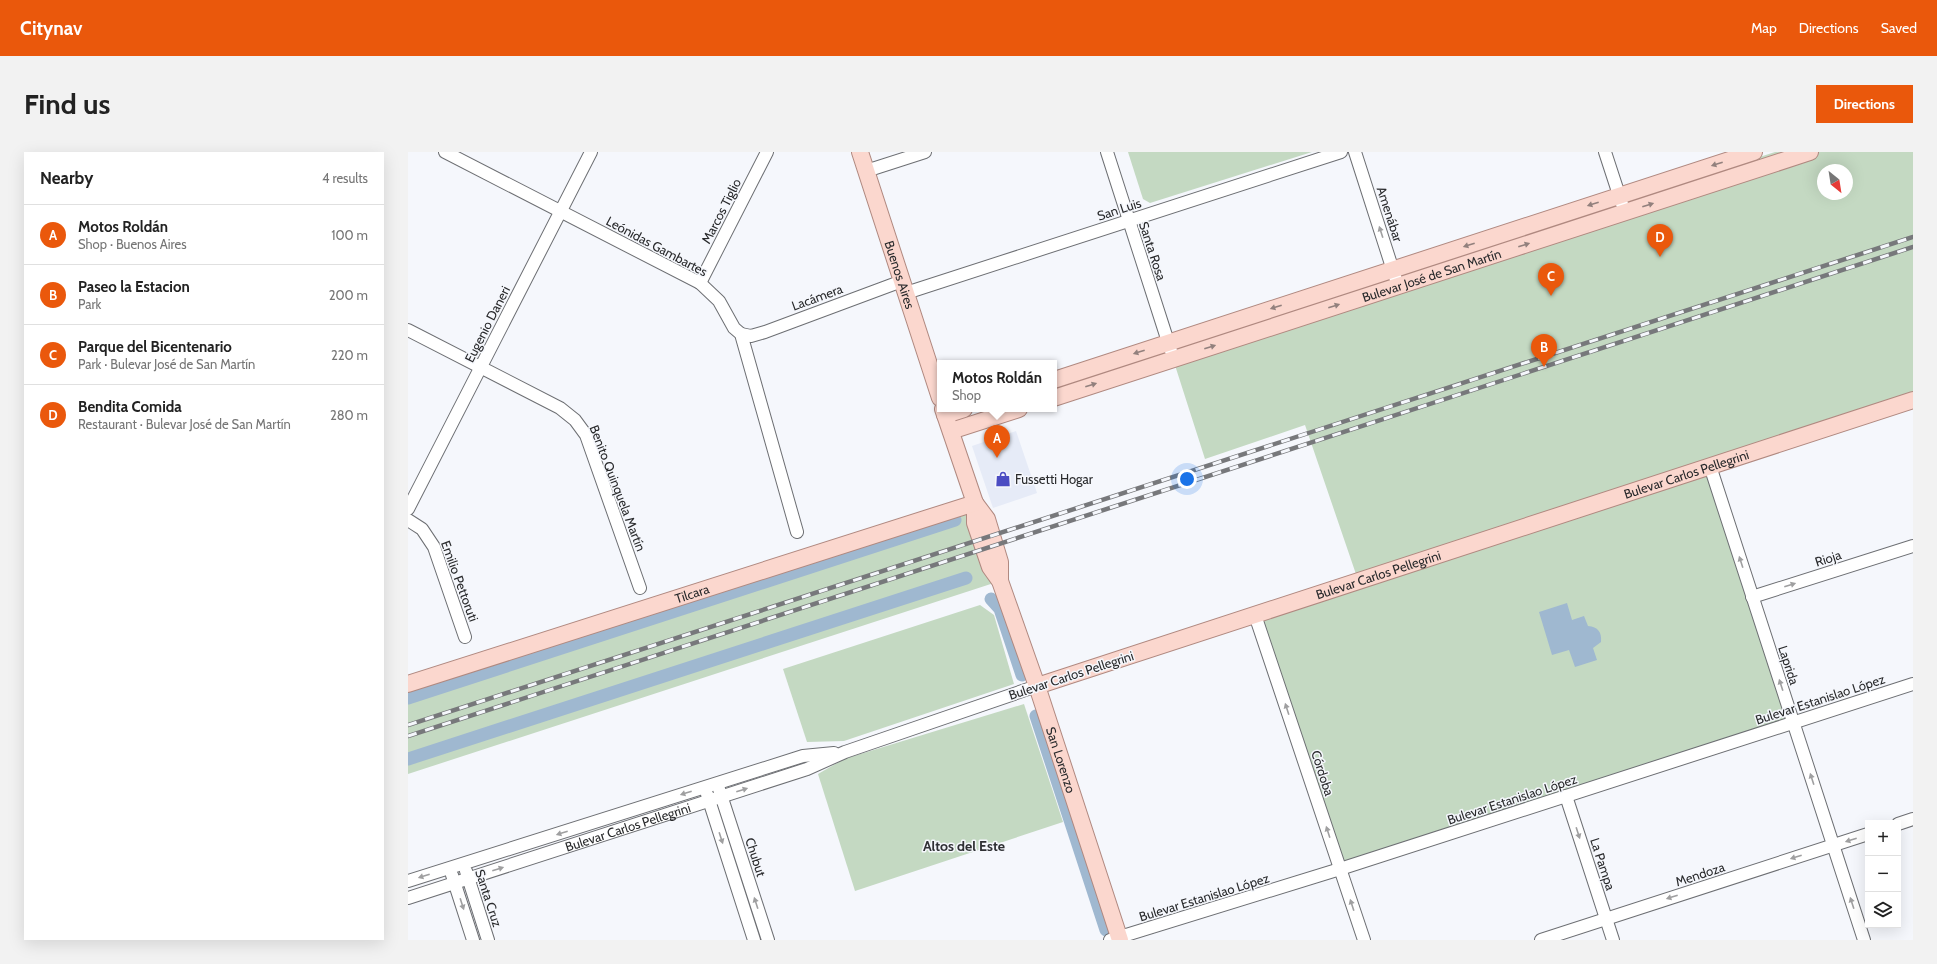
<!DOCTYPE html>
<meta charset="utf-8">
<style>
body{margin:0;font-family:Cabin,sans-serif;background:#f2f2f2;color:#222}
.controls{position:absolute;right:12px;bottom:12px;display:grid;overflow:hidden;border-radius:0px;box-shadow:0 4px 16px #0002}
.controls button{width:36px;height:36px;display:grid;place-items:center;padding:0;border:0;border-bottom:1px solid #e0e0e0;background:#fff;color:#222;font:20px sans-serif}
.compass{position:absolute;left:1409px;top:12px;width:36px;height:36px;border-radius:50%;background:#fff;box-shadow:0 4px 16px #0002;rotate:150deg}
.you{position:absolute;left:779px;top:327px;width:14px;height:14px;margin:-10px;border:3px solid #fff;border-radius:50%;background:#1a73e8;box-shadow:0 0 0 6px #1a73e833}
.badge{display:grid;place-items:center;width:26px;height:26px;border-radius:50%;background:#ea580c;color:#fff;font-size:13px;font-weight:700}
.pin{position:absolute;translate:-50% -33px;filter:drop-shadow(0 1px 2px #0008)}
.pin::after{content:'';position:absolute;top:21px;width:14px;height:12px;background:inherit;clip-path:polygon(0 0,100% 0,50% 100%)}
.popup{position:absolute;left:529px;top:208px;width:120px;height:52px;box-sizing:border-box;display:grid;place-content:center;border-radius:0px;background:#fff;filter:drop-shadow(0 1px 3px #0005);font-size:13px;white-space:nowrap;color:#767676}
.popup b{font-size:15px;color:#222}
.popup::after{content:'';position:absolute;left:50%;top:100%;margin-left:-8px;border:8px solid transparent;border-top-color:#fff}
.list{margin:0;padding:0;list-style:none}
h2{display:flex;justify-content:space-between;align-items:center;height:52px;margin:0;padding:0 16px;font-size:17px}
h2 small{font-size:13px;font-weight:400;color:#767676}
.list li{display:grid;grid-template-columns:26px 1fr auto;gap:12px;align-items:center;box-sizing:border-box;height:60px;padding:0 16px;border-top:1px solid #e0e0e0}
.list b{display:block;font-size:15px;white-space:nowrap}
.list p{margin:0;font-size:13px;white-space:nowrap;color:#767676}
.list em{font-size:13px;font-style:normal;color:#767676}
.icon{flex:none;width:22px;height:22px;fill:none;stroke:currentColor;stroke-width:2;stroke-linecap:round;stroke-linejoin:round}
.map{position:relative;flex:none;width:1505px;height:788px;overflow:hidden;border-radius:0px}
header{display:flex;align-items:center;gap:24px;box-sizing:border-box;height:56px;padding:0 20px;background:#ea580c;color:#fff}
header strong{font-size:19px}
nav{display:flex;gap:22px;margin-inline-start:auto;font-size:14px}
.intro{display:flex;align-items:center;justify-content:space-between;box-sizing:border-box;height:96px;padding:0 24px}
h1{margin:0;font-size:28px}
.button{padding:10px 18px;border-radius:0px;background:#ea580c;color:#fff;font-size:14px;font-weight:700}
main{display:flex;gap:24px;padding:0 24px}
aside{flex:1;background:#fff;border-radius:0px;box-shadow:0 4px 16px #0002}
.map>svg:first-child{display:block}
.built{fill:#e6ebf7}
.green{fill:#c4d9c2;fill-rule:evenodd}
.water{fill:#9fb8d0}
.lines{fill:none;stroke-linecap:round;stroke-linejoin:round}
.canal{stroke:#9fb8d0;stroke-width:13}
.minor-casing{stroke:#6d6f73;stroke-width:14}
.major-casing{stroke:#b08980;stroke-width:18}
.minor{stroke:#fff;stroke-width:12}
.major{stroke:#fbd7ce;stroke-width:16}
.rail-casing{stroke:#77787b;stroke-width:4.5}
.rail{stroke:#f5f7fc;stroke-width:3;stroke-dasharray:9;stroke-linecap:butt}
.oneway{fill:#92807d}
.oneway2{fill:#9f9fa0}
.labels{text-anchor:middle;stroke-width:3;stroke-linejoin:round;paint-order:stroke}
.street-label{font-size:13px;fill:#292a2c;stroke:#f5f7fc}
.poi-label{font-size:13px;fill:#292a2c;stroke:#f5f7fc;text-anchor:start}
.neighbourhood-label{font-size:14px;font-weight:bold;fill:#2f3034;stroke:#f5f7fc}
</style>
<header>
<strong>Citynav</strong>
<nav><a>Map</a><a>Directions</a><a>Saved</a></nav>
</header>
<div class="intro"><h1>Find us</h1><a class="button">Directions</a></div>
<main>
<aside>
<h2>Nearby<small>4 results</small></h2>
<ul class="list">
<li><span class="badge">A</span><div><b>Motos Roldán</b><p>Shop · Buenos Aires</p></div><em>100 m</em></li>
<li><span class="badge">B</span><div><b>Paseo la Estacion</b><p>Park</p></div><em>200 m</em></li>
<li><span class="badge">C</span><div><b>Parque del Bicentenario</b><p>Park · Bulevar José de San Martín</p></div><em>220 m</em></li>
<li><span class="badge">D</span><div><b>Bendita Comida</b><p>Restaurant · Bulevar José de San Martín</p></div><em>280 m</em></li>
</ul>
</aside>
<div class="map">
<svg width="1505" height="788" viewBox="0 0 1505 788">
<rect width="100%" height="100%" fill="#f5f7fc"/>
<path class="built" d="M608 279 629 341 585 356 564 294Z"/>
<g class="green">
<path d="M720 0H904L742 51 735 47Z"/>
<path d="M1367 0H1379L1235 47 1234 43Z"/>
<path d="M1402 0H1505V248L1302 314 1385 571 932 717 847 463 950 428 897 273 797 307 765 207ZM1415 18H1439V42H1415Z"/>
<path d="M1194 56 1195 60 1010 120 1009 117Z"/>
<path d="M967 131 968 134 781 195 780 191Z"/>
<path d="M742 204 743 207 646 239V235Z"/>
<path d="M567 351 592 429 0 622V532Z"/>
<path d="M572 453 586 463 606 532 436 589 399 590 375 517Z"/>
<path d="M616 552 655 670 447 739 410 622 436 607Z"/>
</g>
<path class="water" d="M1159 451 1164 468 1176 464 1180 474C1190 475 1194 480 1193 490L1185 496 1189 508 1167 515 1161 498 1144 503 1131 460Z"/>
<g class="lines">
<g class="canal">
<path d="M583 447 592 457 614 523"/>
<path d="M0 546 547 368"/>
<path d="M628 564 698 778"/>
<path d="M0 607 558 426"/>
</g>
<defs>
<g id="minor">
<path d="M37 0 292 131 311 149 326 176 333 182 389 380"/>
<path d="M699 0 763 199"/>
<path d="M947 0 990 134"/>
<path d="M1197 0 1214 52"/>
<path d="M458 19 517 0"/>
<path d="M292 131 359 0"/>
<path d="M498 141 933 0"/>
<path d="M0 178 152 256 167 268 178 283 232 436"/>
<path d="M333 182 343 184 357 180 494 129"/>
<path d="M1302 314 1456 788"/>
<path d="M0 357 183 0"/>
<path d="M0 368 14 377 26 395 57 485"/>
<path d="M1344 445 1505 394"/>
<path d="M847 463 956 788"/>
<path d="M311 637 360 788"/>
<path d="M299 642 346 788"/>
<path d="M1158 644 1205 788"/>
<path d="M1490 672 1505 667"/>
<path d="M58 719 80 788"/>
<path d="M44 723 65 788"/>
<path d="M0 729 395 604 426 601"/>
<path id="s1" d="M0 746 399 617 437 600 629 534"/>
<path d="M702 788 932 717 1505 532"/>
<path d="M1133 788 1460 682"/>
</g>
<g id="major">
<path id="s2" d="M452 0 532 246"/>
<path d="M646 228 1346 0"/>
<path id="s3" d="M646 246 1402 0"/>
<path id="s4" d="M535 257 567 351V371L582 415 592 429 629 534 712 788"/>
<path d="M537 263 556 257"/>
<path d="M543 279 611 257"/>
<path d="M567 351 579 367 592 410V429"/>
<path id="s5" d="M0 532 567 351"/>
<path id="s6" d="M629 534 1505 248"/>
</g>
</defs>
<use href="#minor" class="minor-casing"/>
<use href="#major" class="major-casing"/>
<use href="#minor" class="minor"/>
<use href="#major" class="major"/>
<defs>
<g id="rail">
<path d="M0 573 1505 85"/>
<path d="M0 584 1505 95"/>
</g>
</defs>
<use href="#rail" class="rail-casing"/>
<use href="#rail" class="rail"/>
</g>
<defs><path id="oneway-solid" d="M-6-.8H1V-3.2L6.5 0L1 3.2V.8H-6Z"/></defs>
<g class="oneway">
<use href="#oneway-solid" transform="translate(1309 12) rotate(162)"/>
<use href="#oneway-solid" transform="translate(1185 52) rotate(162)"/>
<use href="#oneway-solid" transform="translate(1240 53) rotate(-18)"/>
<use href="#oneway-solid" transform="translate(1061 93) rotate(162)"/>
<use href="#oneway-solid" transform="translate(1116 93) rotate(-18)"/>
<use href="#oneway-solid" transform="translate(926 154) rotate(-18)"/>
<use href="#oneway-solid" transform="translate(868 155) rotate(162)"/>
<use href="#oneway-solid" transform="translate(802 195) rotate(-18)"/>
<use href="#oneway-solid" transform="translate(731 200) rotate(162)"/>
<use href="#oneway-solid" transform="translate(683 233) rotate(-18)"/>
</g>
<g class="oneway2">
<use href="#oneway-solid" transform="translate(973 80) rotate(-108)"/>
<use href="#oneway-solid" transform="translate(1333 410) rotate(-108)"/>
<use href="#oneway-solid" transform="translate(1382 433) rotate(-18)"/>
<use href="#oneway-solid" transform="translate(1373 533) rotate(-108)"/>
<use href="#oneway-solid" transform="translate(879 557) rotate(-108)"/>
<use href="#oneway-solid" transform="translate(1404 627) rotate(-108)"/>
<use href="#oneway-solid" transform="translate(334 638) rotate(-18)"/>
<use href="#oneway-solid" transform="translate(278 641) rotate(162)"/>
<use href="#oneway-solid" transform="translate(920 680) rotate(-108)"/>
<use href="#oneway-solid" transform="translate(154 681) rotate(162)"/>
<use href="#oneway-solid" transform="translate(1170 681) rotate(72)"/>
<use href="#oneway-solid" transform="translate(313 686) rotate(72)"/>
<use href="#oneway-solid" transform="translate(1443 688) rotate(162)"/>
<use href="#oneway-solid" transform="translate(1388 705) rotate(162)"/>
<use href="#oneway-solid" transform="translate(90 717) rotate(-18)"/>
<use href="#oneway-solid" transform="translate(16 724) rotate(162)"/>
<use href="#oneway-solid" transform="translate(1264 745) rotate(162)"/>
<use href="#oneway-solid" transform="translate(348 751) rotate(-108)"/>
<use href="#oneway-solid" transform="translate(1444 751) rotate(-108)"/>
<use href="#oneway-solid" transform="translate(54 752) rotate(72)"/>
<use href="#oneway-solid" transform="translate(944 753) rotate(-108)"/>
</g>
<defs>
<symbol id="shop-bare" viewBox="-9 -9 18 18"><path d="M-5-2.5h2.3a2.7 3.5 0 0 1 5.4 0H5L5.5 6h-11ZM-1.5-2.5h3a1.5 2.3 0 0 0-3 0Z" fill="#4b4cc2" stroke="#f5f7fc" stroke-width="2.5" paint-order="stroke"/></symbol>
</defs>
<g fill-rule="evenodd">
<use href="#shop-bare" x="584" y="316" width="22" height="22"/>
</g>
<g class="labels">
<g class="street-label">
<text transform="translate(711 57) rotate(-18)" y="5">San Luis</text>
<text transform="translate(313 59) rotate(-63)" y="5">Marcos Tiglio</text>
<text transform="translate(982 62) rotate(72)" y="5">Amenábar</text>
<text transform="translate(249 94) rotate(28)" y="5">Leónidas Gambartes</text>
<text transform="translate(745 99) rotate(72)" y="5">Santa Rosa</text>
<text dy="5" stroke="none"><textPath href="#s2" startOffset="129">Buenos Aires</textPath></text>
<text dy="5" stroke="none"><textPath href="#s3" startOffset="397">Bulevar José de San Martín</textPath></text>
<text transform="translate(409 145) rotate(-20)" y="5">Lacámera</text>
<text transform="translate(79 172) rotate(-63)" y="5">Eugenio Daneri</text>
<text dy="5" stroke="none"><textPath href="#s6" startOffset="683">Bulevar Carlos Pellegrini</textPath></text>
<text transform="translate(210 336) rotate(69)" y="5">Benito Quinquela Martín</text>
<text transform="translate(1420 406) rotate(-18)" y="5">Rioja</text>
<text dy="5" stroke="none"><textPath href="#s6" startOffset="359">Bulevar Carlos Pellegrini</textPath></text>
<text transform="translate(52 429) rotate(70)" y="5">Emilio Pettoruti</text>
<text dy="5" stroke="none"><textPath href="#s5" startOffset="298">Tilcara</textPath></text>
<text transform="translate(1381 513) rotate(72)" y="5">Laprida</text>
<text transform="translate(663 523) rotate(-18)" y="5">Bulevar Carlos Pellegrini</text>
<text transform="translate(1412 547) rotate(-18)" y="5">Bulevar Estanislao López</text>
<text dy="5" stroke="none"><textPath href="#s4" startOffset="372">San Lorenzo</textPath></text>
<text transform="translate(915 621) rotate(72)" y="5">Córdoba</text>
<text transform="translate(1104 647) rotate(-18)" y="5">Bulevar Estanislao López</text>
<text dy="5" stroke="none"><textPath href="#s1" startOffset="231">Bulevar Carlos Pellegrini</textPath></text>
<text transform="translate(348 705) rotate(72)" y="5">Chubut</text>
<text transform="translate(1195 712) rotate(72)" y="5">La Pampa</text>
<text transform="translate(1292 722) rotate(-18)" y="5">Mendoza</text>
<text transform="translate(796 745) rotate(-17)" y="5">Bulevar Estanislao López</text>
<text transform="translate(81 746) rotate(72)" y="5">Santa Cruz</text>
</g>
<g class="poi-label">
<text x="607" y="332">Fussetti Hogar</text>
</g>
<g class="neighbourhood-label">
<text x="556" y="699">Altos del Este</text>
</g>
</g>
</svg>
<div class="controls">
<button>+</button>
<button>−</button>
<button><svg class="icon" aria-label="layers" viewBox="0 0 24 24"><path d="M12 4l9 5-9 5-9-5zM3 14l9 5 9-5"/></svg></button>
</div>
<svg class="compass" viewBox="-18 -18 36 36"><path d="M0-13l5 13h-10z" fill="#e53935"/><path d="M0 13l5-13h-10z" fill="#767676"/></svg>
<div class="you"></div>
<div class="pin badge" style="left:589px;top:306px">A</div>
<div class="popup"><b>Motos Roldán</b>Shop</div>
<div class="pin badge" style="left:1136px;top:215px">B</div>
<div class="pin badge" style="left:1143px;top:144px">C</div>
<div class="pin badge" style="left:1252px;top:105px">D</div>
</div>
</main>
